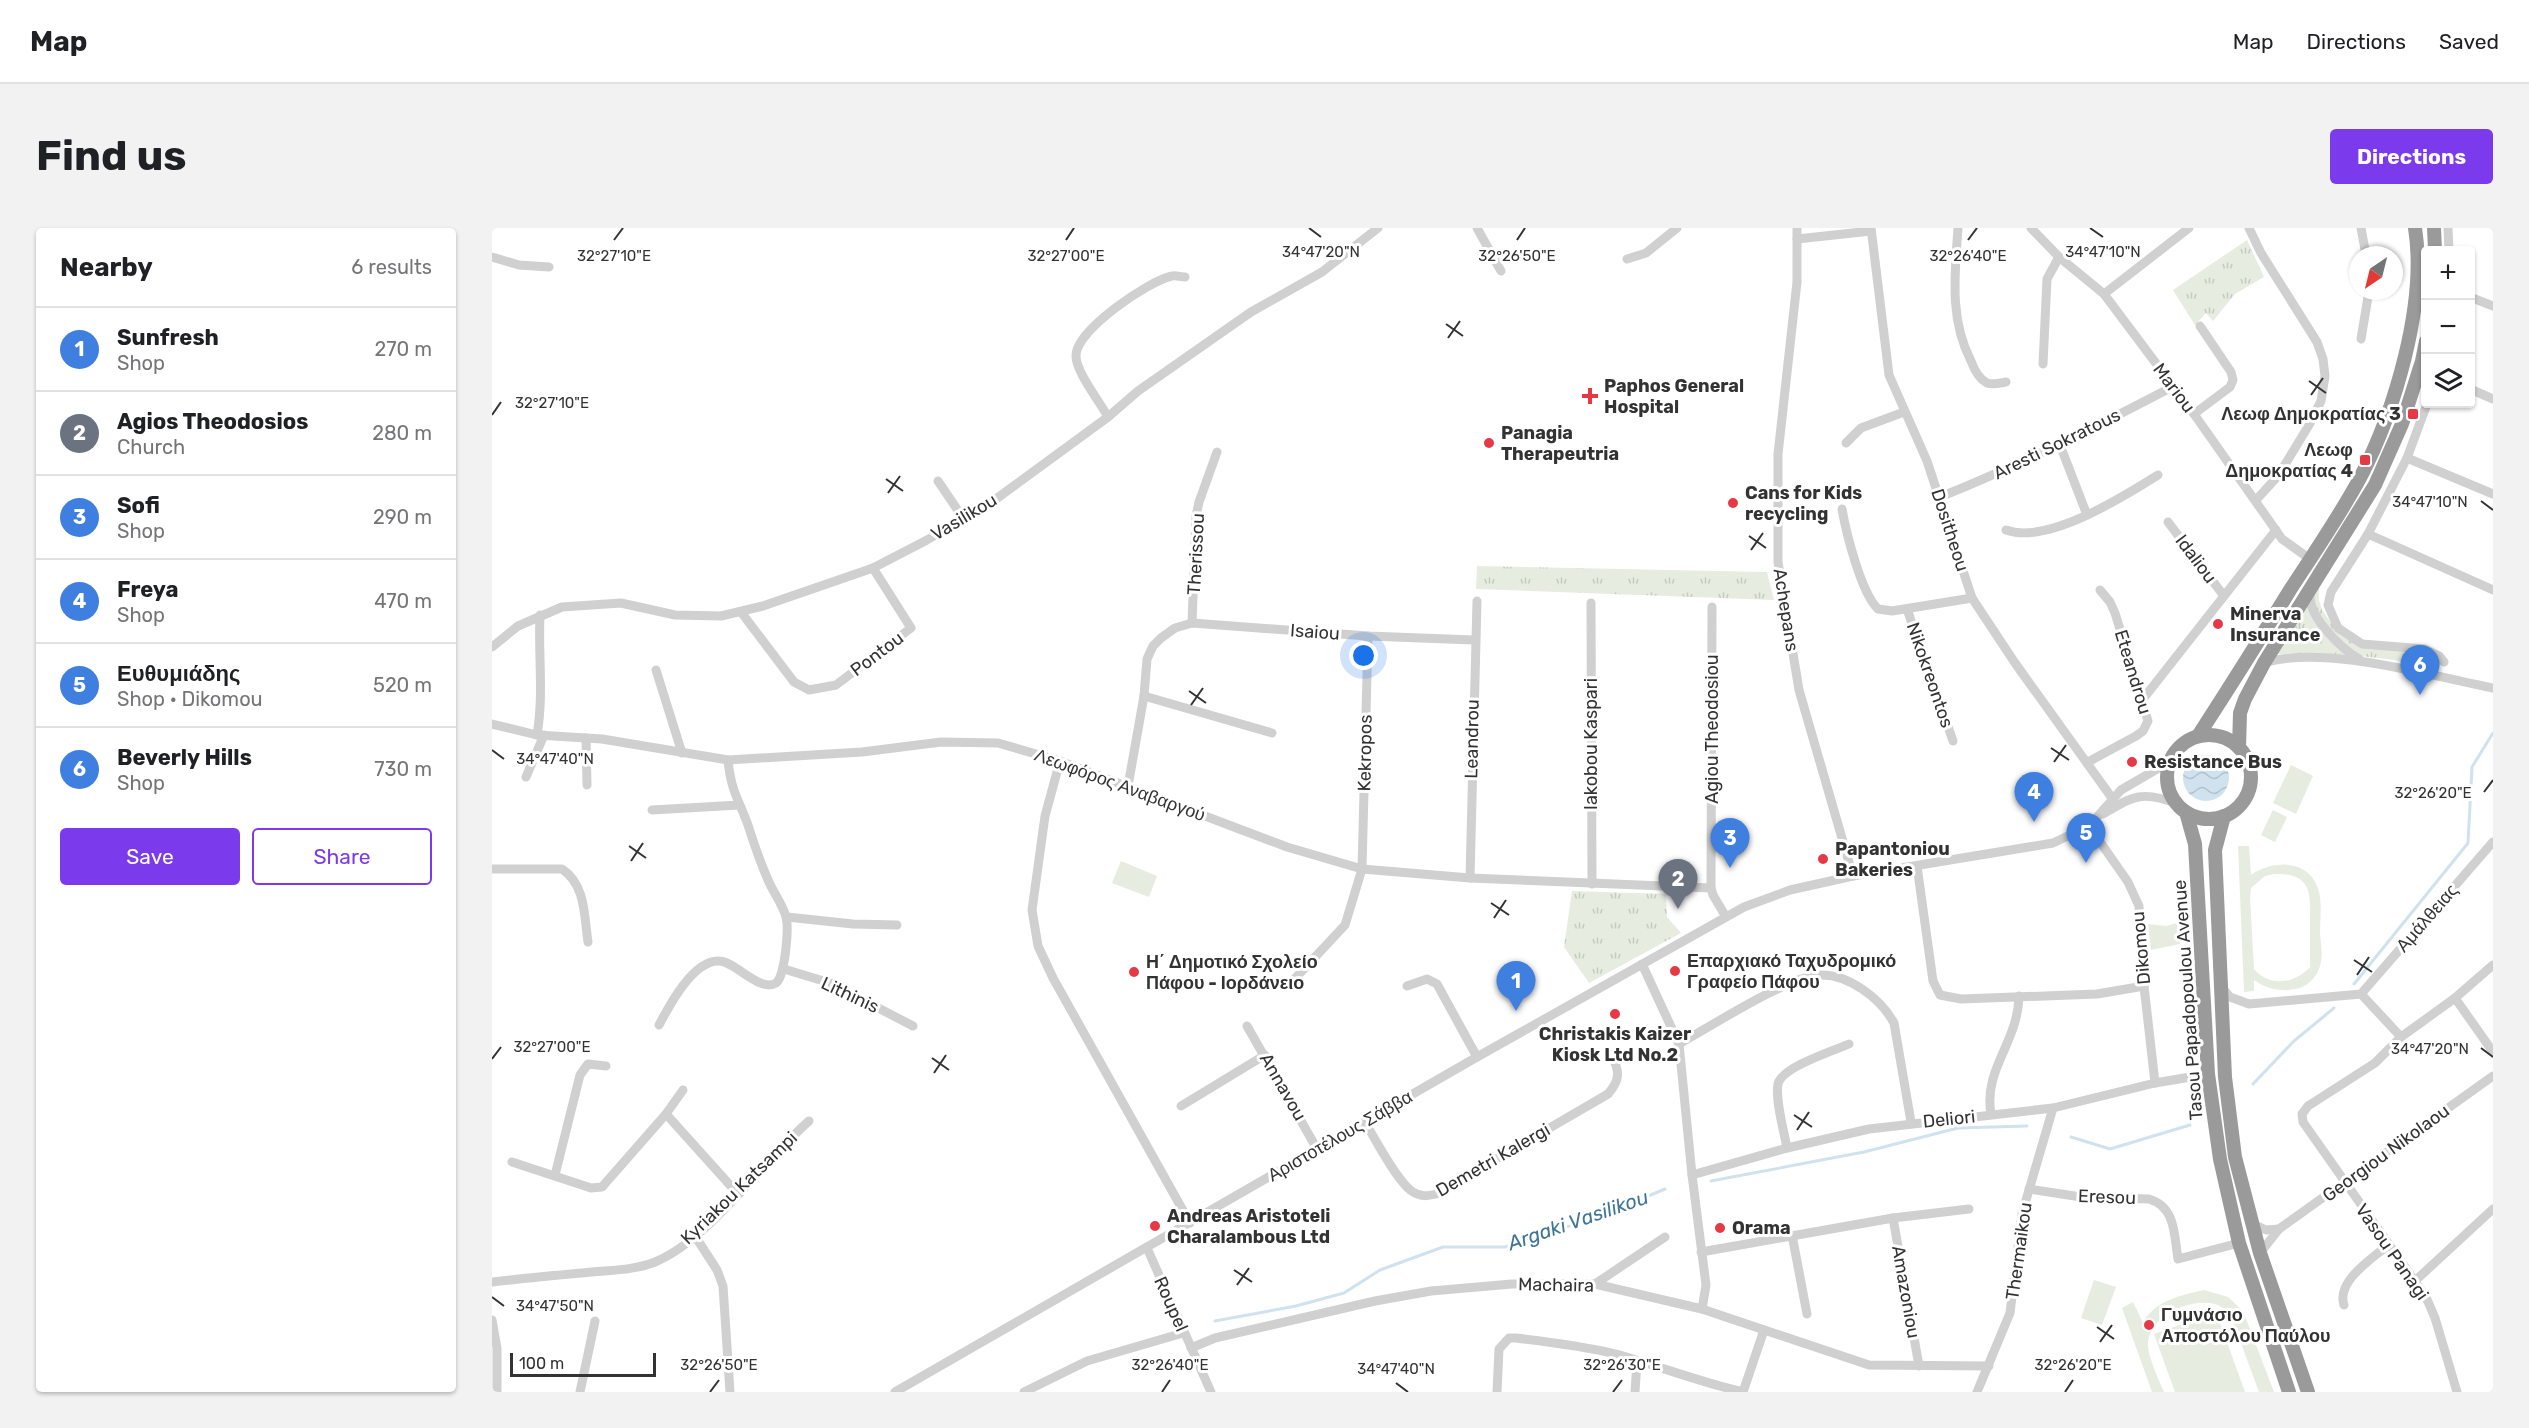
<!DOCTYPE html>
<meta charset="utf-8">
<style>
body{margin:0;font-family:Rubik,sans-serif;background:#f2f2f2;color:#202124}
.controls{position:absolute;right:18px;top:18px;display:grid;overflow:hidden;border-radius:6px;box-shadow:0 2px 4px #0004}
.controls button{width:54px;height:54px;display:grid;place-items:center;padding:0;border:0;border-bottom:2px solid #e0e0e0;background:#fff;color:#202124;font:30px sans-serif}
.compass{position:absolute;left:1857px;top:18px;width:54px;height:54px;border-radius:50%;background:#fff;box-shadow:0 2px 4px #0004;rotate:215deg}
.scale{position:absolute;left:18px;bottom:15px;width:146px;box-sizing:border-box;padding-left:6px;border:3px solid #333;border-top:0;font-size:16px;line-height:21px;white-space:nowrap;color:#333;-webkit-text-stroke:4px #fff;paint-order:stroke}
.you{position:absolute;left:872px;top:428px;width:21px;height:21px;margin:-15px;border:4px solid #fff;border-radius:50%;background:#1a73e8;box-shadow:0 0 0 9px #1a73e833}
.badge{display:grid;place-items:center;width:39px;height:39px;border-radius:50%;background:#7c3aed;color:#fff;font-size:20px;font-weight:700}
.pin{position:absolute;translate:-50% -50px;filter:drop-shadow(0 2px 3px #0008)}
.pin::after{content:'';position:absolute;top:32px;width:21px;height:18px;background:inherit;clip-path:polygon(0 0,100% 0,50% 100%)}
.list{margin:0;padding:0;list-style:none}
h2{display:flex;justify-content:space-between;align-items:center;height:78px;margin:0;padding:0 24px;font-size:26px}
h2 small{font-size:20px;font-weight:400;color:#757577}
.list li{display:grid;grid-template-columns:39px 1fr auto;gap:18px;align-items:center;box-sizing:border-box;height:84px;padding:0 24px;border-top:2px solid #e0e0e0}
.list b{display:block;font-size:22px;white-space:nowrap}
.list p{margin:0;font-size:20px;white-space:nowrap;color:#757577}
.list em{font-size:20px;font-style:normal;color:#757577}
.actions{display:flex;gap:12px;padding:18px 24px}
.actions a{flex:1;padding:14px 0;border:2px solid #7c3aed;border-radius:6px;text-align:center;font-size:21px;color:#7c3aed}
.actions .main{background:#7c3aed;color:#fff}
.icon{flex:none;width:33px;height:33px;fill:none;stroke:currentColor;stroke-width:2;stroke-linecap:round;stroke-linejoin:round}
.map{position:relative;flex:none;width:2001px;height:1164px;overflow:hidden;border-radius:6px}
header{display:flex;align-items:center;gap:36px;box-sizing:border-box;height:84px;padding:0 30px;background:#fff;border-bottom:2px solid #e0e0e0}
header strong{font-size:28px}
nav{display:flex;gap:33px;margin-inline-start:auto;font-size:21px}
.intro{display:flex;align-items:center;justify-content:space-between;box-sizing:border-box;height:144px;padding:0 36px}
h1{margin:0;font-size:42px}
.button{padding:15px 27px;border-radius:6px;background:#7c3aed;color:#fff;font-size:21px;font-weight:700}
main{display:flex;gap:36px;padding:0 36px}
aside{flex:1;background:#fff;border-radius:6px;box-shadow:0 2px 4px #0004}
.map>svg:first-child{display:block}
.grass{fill:#e6ecdf;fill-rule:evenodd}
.park{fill:url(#park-tufts)}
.water{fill:url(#water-waves)}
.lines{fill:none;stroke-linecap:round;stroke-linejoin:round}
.stream{stroke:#cfe2ee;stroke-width:3}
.minor{stroke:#d0d0d0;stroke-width:9}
.highway{stroke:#9a9a9a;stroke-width:14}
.ticks{fill:none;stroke:#333;stroke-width:2}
.poi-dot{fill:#e63946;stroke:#fff;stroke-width:2}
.labels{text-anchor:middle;stroke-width:6;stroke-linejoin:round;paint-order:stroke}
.poi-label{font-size:18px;font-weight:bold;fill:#333;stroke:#fff;text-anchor:start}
.street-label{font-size:18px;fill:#333;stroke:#fff}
.water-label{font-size:20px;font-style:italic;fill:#3f7597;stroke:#fff}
.ticks-label{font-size:15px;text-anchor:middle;fill:#333;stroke:#fff;stroke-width:6;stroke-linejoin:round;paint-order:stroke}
</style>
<header>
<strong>Map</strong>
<nav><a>Map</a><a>Directions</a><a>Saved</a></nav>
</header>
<div class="intro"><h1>Find us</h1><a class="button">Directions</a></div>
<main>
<aside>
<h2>Nearby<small>6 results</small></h2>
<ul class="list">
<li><span class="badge" style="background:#3f7fe0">1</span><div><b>Sunfresh</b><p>Shop</p></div><em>270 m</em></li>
<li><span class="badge" style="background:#6b7280">2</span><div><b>Agios Theodosios</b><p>Church</p></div><em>280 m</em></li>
<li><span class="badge" style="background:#3f7fe0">3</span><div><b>Sofi</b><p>Shop</p></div><em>290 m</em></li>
<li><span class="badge" style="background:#3f7fe0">4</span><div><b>Freya</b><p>Shop</p></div><em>470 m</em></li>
<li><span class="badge" style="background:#3f7fe0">5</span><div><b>Ευθυμιάδης</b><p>Shop · Dikomou</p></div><em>520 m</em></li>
<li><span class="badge" style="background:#3f7fe0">6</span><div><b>Beverly Hills</b><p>Shop</p></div><em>730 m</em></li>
</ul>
<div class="actions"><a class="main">Save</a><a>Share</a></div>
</aside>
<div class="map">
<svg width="2001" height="1164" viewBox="0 0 2001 1164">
<defs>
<pattern id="park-tufts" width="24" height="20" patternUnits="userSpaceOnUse" patternTransform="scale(1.5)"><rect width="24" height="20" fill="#e6ecdf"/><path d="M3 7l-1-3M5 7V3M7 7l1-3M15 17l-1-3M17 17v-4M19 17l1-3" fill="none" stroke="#c6cbc0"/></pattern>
<pattern id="water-waves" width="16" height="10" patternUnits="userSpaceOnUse" patternTransform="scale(1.5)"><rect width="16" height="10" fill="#cfe2ee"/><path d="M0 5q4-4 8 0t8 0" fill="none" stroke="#b2c2cd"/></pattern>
</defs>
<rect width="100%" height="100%" fill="#fff"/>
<g class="grass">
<path d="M1799 537 1821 548 1804 586 1781 575Z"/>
<path d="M1781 582 1795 589 1783 614 1769 607Z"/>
<path d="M1746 618H1757L1759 647C1782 631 1819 631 1827 664 1830 676 1828 692 1828 706 1829 715 1831 729 1828 738 1819 768 1782 767 1762 752V763L1752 764ZM1782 646C1817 645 1819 661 1818 691 1818 707 1818 723 1818 739 1803 756 1777 759 1762 741L1758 670 1759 660 1773 648Z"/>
<path d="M629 633 665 648 657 669 620 655Z"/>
<path d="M1685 695 1688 716 1659 722 1656 696 1674 698Z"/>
<path d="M1602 1052 1624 1059 1610 1097 1589 1090Z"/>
<path d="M1712 1062 1736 1069 1751 1083 1782 1164H1767L1738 1085C1735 1083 1730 1079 1726 1077 1702 1068 1658 1086 1656 1115 1655 1127 1667 1152 1672 1164H1660L1630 1080 1641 1074 1651 1095C1662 1073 1689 1067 1712 1062Z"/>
<path d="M1724 1084 1753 1164H1683L1662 1106Z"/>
</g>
<g class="park">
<path d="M1755 12 1772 49 1743 66 1721 93 1714 85 1703 97 1681 62Z"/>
<path d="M985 338 1275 344 1282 372 984 361Z"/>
<path d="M1827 353V372L1830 382 1848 407 1864 417 1926 425 1928 436C1880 428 1834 424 1785 426Z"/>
<path d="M1080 663 1174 666 1175 689 1189 705 1097 755 1072 719Z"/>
</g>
<circle class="water" cx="1714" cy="550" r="23"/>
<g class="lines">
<g class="stream">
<path d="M1862 756 1976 615 1980 539 2001 505"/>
<path d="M1761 856 1802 813 1842 780"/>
<path d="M1579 909 1618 921 1698 897"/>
<path d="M1219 953 1372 924 1466 900 1535 898"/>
<path d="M723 1093 804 1078 852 1065 888 1042 951 1019H1013L1111 987 1173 961"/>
</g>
<g class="minor">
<path d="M985 0 1009 43"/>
<path d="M1305 0V54L1286 226V334L1307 462 1361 648"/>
<path d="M1379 0 1397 147 1435 233 1480 370 1523 435 1620 570"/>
<path d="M1466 0C1463 45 1457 91 1479 133 1482 141 1487 151 1495 155 1501 157 1508 155 1514 154"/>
<path d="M1539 0 1567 29 1612 66 1702 186 1790 311 1818 331"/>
<path d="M1757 0 1769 25 1825 114 1831 131 1833 148 1829 173 1817 197 1786 248 1764 272"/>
<path d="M1869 0 1874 27"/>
<path d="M1956 0 1957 22"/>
<path d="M1305 11 1379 3"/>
<path d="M0 29 27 37 57 39"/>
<path d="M1135 31 1154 25 1185 0"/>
<path d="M1612 66 1697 0"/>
<path d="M1978 69 2001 78"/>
<path d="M1869 111 1877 63"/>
<path d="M1551 136 1555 51 1567 29"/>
<path d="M1978 161 2001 171"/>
<path d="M1935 176 1915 230 1876 306 1839 364 1836 377 1846 400 1870 416 1933 421 1947 428 1952 434"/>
<path d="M1702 186 1738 159 1741 152 1739 144 1708 98"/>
<path d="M616 189C608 174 584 144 584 128 583 103 656 53 680 48 684 47 689 49 693 49"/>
<path d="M1354 215 1369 200 1412 184"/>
<path d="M1568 217 1595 287"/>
<path d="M1915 230 2001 266"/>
<path d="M446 253 471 290"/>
<path d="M1448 269C1528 237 1604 199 1680 159"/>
<path d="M1350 281C1354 304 1369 365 1386 381L1400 383 1480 370"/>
<path d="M1676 294 1732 368"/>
<path d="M1514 302C1555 317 1631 269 1666 247"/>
<path d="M1876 306 2001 362"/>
<path d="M1819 363C1812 386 1850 421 1867 431"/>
<path d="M1099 375 1100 656"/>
<path d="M1220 379 1219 660 1221 667 1234 689"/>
<path d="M1415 381 1461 513"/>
<path d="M249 384 302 454 317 462 344 457 419 400 381 340"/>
<path d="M700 395 704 288 707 274 725 224"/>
<path d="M0 419 26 398 70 379 129 375 183 387 229 388 271 378 381 340 435 312 504 271 616 189 646 163 759 84 830 44 886 0"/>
<path d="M1772 435C1832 416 1939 448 2001 460"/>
<path d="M164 442 190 525"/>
<path d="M652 468 780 505"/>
<path d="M1651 471 1784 302"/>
<path d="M0 496 45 507 110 511 236 532 370 524 449 514 506 515 568 533 795 619 870 641 978 650 1219 660"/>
<path d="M45 507C52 466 46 427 48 387"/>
<path d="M94 510 95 557"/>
<path d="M568 533 553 588 540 682 546 718 561 750 698 995"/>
<path d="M1596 534 1644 508 1651 503 1656 493 1623 385 1618 374 1608 362"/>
<path d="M34 549 52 507"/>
<path d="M636 558 652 468 655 431 661 418 669 410 683 400 700 395 876 408 982 412"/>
<path d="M160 582 247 577"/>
<path d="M1611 586C1641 568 1651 562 1685 576"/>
<path d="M1597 598 1636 654 1647 678 1652 758 1663 855"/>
<path d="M1425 638 1441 753 1448 767 1469 771 1605 766 1652 758"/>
<path d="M0 641H70C94 657 92 688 96 714"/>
<path d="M978 650 985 373"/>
<path d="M295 689 361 696 405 697"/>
<path d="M1150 736 1187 816 1200 947 1214 1057 1210 1081"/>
<path d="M292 741 338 755 421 798"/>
<path d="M796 758 853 697 870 641 876 408"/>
<path d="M915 758 935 751 945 756 985 829"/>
<path d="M1729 758 1738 769 1757 776 1869 766 2001 614"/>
<path d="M1869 766 1909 809"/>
<path d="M1963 770 2001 824"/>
<path d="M167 797C177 778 201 732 227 733 243 733 268 765 284 755 293 749 297 700 294 689 291 677 281 664 276 652 268 634 262 616 256 597 246 570 239 563 236 532"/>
<path d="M755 798 825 921"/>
<path d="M1187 816C1218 799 1296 748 1328 747 1357 746 1389 771 1402 795L1419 894"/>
<path d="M689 878 773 827"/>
<path d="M174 886 246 966"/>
<path d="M1499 886C1491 841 1526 815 1527 768"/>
<path d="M873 894C883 911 906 955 921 964 929 969 936 968 944 966L1116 866C1128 852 1128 844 1120 828"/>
<path d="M1295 920C1292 903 1283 872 1286 856 1290 839 1341 823 1357 816"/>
<path d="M20 934 99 960 110 959 174 886 191 862"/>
<path d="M63 947 88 847 96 836 114 838"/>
<path d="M1200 947 1295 920 1377 901 1561 880 1663 855 1716 846"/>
<path d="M1537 961 1589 969 1657 971C1684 979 1682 1007 1686 1031L1747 1015"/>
<path d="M1401 990 1427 1138"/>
<path d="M1761 996 1774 1002 1787 1001"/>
<path d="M1300 1007 1315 1086"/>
<path d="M203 1008 225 1042 231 1058 238 1164"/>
<path d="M655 1020 719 1164"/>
<path d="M1209 1024 1401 990 1477 981"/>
<path d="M1768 1025 1787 1001 2001 848"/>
<path d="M1924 1052 2001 981"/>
<path d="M0 1054C33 1050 67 1047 100 1044 121 1042 143 1042 163 1034 217 1012 271 933 317 893"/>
<path d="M1103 1056 1173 1009"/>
<path d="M1852 1077C1844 1053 1880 1031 1896 1017"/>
<path d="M0 1092 5 1120V1164"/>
<path d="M699 1120 723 1110 883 1073 939 1063 1020 1056H1103L1210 1081 1377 1137 1497 1138"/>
<path d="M88 1164 103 1093"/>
<path d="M403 1164 985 829 1252 679 1298 662 1361 648 1561 615 1597 598 1629 562 1677 534"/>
<path d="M532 1164 595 1133 691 1105"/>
<path d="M1005 1164 1007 1121 1017 1110H1024C1058 1114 1091 1118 1124 1126 1167 1138 1207 1154 1251 1164L1272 1102"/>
<path d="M1143 1164 1145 1133"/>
<path d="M1485 1164 1518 1085 1530 986 1561 880"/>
<path d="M1965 1164 1943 1090 1934 1069 1811 894 1810 886 1816 878 1883 835 1909 809 1963 770 2001 737"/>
</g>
<g class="highway">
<path d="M1942 0 1943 22"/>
<circle cx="1717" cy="549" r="42"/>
<path d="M1706 508C1737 460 1768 411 1798 362 1822 325 1847 289 1868 250 1903 183 1935 75 1923 0"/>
<path d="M1747 520 1748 485 1753 471 1772 435 1883 257 1910 196 1930 133 1934 113"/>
<path d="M1694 584 1703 616 1716 846 1728 931 1747 1015 1797 1164"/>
<path d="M1732 588 1723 622 1733 849 1743 929 1768 1025 1816 1164"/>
</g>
</g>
<path class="ticks" d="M817 0 829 9M1598 0 1611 9M122 12 131 0M574 12 582 0M1025 12 1033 0M1476 12 1485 0M954 96 971 108M956 110 968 93M1817 153 1834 165M1819 167 1831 150M0 187 9 174M394 251 411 263M396 265 408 248M1989 273 2001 282M1257 308 1274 320M1259 322 1271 305M697 463 714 475M699 477 711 460M1559 520 1577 532M0 522 12 531M1562 534 1574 517M1992 564 2001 552M137 618 154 630M139 633 151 615M999 675 1017 687M1002 690 1014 672M1862 732 1880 744M1865 747 1877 729M1989 820 2001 829M440 830 457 842M0 831 9 819M442 845 454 827M1302 887 1320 899M1305 902 1317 884M742 1042 760 1054M745 1057 757 1040M0 1069 12 1078M1605 1099 1622 1111M1608 1114 1620 1097M904 1155 916 1164M218 1164 227 1152M670 1164 678 1152M1121 1164 1130 1152M1573 1164 1581 1152"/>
<g class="poi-dot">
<path d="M1095 159h6v6h6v6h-6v6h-6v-6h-6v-6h6z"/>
<rect x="1915" y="180" width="12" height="12" rx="3"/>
<circle cx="997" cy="215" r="6"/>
<rect x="1867" y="226" width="12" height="12" rx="3"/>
<circle cx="1241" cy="275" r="6"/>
<circle cx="1726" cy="396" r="6"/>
<circle cx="1640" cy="534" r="6"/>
<circle cx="1331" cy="631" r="6"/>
<circle cx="1183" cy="743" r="6"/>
<circle cx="642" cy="744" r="6"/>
<circle cx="1123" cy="786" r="6"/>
<circle cx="663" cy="998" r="6"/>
<circle cx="1228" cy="1000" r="6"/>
<circle cx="1657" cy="1097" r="6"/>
</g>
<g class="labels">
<g class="poi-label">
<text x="1112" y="164">Paphos General<tspan x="1112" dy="21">Hospital</tspan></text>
<text x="1909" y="192" text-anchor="end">Λεωφ Δημοκρατίας 3</text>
<text x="1009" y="211">Panagia<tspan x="1009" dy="21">Therapeutria</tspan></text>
<text x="1861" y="228" text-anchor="end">Λεωφ<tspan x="1861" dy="21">Δημοκρατίας 4</tspan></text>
<text x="1253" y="271">Cans for Kids<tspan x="1253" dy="21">recycling</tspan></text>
<text x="1738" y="392">Minerva<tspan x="1738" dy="21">Insurance</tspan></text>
<text x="1652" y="540">Resistance Bus</text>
<text x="1343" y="627">Papantoniou<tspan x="1343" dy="21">Bakeries</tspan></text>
<text x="1195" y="739">Επαρχιακό Ταχυδρομικό<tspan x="1195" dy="21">Γραφείο Πάφου</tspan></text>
<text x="654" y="740">Η΄ Δημοτικό Σχολείο<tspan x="654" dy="21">Πάφου - Ιορδάνειο</tspan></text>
<text x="1123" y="812" text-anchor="middle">Christakis Kaizer<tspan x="1123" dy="21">Kiosk Ltd No.2</tspan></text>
<text x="675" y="994">Andreas Aristoteli<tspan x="675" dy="21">Charalambous Ltd</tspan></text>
<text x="1240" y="1006">Orama</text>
<text x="1669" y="1093">Γυμνάσιο<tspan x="1669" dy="21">Αποστόλου Παύλου</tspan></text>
</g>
<g class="street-label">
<text transform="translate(1682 160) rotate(53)" y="6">Mariou</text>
<text transform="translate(1565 216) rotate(-26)" y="6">Aresti Sokratous</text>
<text transform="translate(472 289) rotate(-31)" y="6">Vasilikou</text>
<text transform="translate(1458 302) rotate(72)" y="6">Dositheou</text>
<text transform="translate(704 326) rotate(-87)" y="6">Therissou</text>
<text transform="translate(1704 331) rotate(53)" y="6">Idaliou</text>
<text transform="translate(1294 382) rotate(81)" y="6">Achepans</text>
<text transform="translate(823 404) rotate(4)" y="6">Isaiou</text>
<text transform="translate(385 426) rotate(-37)" y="6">Pontou</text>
<text transform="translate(1641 444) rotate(73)" y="6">Eteandrou</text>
<text transform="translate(1438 447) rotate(71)" y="6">Nikokreontos</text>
<text transform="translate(1220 501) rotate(-90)" y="6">Agiou Theodosiou</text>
<text transform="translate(980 511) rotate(-89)" y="6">Leandrou</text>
<text transform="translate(1099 516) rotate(-90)" y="6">Iakobou Kaspari</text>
<text transform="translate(873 525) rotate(-89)" y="6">Kekropos</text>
<text transform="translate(628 557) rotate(20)" y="6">Λεωφόρος Αναβαργού</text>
<text transform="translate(1935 690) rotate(-49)" y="6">Αμάλθειας</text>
<text transform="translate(1649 720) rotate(-95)" y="6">Dikomou</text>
<text transform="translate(358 767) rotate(25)" y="6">Lithinis</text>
<text transform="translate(1696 772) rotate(-94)" y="6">Tasou Papadopoulou Avenue</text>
<text transform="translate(791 859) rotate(60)" y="6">Annavou</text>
<text transform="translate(1457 891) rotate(-6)" y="6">Deliori</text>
<text transform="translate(848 908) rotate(-30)" y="6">Αριστοτέλους Σάββα</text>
<text transform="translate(1894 925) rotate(-36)" y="6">Georgiou Nikolaou</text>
<text transform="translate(1001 932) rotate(-30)" y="6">Demetri Kalergi</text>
<text transform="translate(247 960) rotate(-44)" y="6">Kyriakou Katsampi</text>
<text transform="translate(1615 969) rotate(2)" y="6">Eresou</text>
<text transform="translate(1527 1023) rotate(-82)" y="6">Thermaikou</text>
<text transform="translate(1900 1024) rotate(55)" y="6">Vasou Panagi</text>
<text transform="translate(1064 1057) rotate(1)" y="6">Machaira</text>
<text transform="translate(1414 1064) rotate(80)" y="6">Amazoniou</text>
<text transform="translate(679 1076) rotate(66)" y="6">Roupel</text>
</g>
<g class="water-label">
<text transform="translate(1086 992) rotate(-19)" y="7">Argaki Vasilikou</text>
</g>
</g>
<g class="ticks-label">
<text x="829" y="29">34°47'20"N</text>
<text x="1611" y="29">34°47'10"N</text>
<text x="122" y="33">32°27'10"E</text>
<text x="574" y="33">32°27'00"E</text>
<text x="1025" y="33">32°26'50"E</text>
<text x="1476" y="33">32°26'40"E</text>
<text x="60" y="180">32°27'10"E</text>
<text x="1938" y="279">34°47'10"N</text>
<text x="63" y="536">34°47'40"N</text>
<text x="1941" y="570">32°26'20"E</text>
<text x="60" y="824">32°27'00"E</text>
<text x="1938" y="826">34°47'20"N</text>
<text x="63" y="1083">34°47'50"N</text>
<text x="227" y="1142">32°26'50"E</text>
<text x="678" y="1142">32°26'40"E</text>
<text x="1130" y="1142">32°26'30"E</text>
<text x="1581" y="1142">32°26'20"E</text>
<text x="904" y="1146">34°47'40"N</text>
</g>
</svg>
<div class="controls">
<button>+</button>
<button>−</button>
<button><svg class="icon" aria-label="layers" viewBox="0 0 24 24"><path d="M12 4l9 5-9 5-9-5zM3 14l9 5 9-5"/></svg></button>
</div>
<svg class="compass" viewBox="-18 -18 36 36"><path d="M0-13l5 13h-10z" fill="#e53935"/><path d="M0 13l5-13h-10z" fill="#757577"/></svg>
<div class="scale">100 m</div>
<div class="you"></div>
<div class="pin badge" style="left:1024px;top:783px;background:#3f7fe0">1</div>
<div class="pin badge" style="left:1186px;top:681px;background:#6b7280">2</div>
<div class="pin badge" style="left:1238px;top:640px;background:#3f7fe0">3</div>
<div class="pin badge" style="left:1542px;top:594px;background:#3f7fe0">4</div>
<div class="pin badge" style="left:1594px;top:635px;background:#3f7fe0">5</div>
<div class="pin badge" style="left:1928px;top:467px;background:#3f7fe0">6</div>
</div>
</main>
